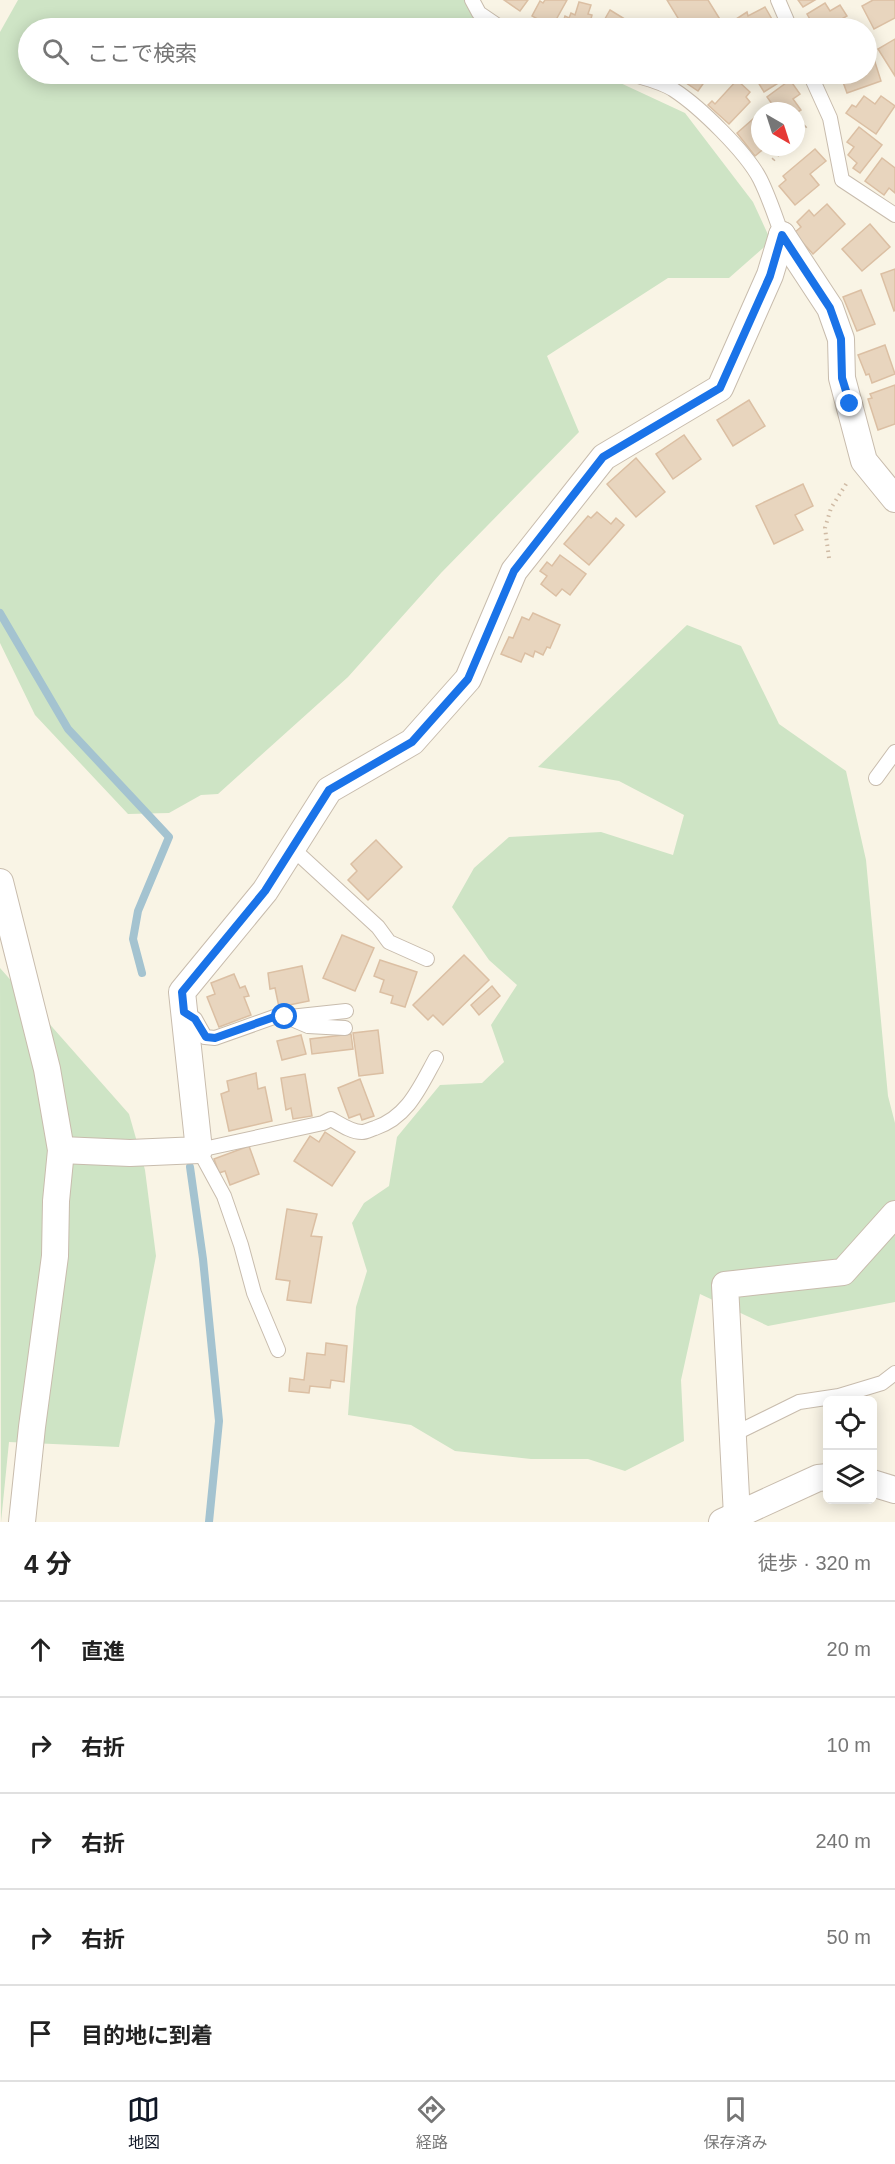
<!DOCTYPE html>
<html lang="ja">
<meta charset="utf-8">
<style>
body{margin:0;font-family:Arial,"Noto Sans JP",sans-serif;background:#f6f6f6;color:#222}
.controls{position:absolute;right:18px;bottom:18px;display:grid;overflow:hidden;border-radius:9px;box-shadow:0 3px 15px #0003}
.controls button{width:54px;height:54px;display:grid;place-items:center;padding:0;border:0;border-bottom:2px solid #e0e0e0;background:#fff;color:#222;font:30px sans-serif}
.compass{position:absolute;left:751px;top:102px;width:54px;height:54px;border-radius:50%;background:#fff;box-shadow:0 3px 15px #0003;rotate:141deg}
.stop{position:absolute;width:18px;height:18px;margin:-14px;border:4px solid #1a73e8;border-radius:50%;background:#fff}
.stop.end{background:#1a73e8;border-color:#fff;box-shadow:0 2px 6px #0008}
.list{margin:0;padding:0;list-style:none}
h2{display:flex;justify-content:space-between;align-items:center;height:78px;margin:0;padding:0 24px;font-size:26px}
h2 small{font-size:20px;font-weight:400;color:#767676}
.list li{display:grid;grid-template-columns:39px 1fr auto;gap:18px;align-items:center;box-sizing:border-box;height:96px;padding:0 24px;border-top:2px solid #e0e0e0}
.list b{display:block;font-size:22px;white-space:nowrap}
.list em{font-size:20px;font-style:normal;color:#767676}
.icon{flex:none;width:33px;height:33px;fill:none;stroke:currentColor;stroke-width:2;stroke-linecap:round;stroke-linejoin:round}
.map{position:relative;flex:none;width:895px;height:1522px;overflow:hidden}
.search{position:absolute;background:#fff;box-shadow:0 3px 15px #0003;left:18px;right:18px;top:18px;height:66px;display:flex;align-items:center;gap:15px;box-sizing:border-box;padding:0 21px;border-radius:33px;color:#767676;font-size:22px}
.sheet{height:558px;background:#fff}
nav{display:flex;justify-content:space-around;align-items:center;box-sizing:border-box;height:84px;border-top:2px solid #e0e0e0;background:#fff;font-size:16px;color:#767676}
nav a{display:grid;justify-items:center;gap:3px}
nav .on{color:#111827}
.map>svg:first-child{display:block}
.green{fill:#cee4c5}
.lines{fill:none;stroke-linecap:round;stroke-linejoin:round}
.stream{stroke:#a4c3d0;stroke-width:8}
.building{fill:#e8d5be;stroke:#dbbfa3;stroke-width:1.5}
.lane-casing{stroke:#c8bcad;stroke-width:16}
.street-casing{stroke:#c8bcad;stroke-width:28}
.path{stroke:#cfbaa4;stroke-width:4;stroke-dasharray:1.5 4.5;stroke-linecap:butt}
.lane{stroke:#fff;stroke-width:14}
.street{stroke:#fff;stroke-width:26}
.route{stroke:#1a73e8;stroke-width:8}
</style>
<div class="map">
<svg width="895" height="1522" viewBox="0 0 895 1522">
<rect width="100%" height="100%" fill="#f9f4e5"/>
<g class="green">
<path d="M18 0H472L502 28H28V74H601L685 113 753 202 771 241 729 278H668L547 356 579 432 441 573 348 677 218 794 201 795 169 813 128 814 35 715 0 643V32Z"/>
<path d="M687 625 741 646 779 724 846 771 866 860 888 1096 895 1123V1302L768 1326 700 1294 681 1380 684 1441 625 1471 588 1459H531L455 1451 411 1425 348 1415 356 1307 367 1271 352 1223 364 1203 389 1186 397 1137 440 1085 482 1083 504 1062 491 1025 517 985 489 960 452 907 474 868 509 837 601 832 673 855 684 815 619 781 538 767Z"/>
<path d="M0 968 129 1114 145 1170 156 1256 119 1447 9 1442 1 1522Z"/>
</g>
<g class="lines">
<g class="stream">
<path d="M0 613 68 729 169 837 138 911 133 939 142 973"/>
<path d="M190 1167 203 1259 219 1421 209 1522"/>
</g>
</g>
<g class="building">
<path d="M504 0H528L520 11Z"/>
<path d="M545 0H567L552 27 532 16 540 1 543 3Z"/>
<path d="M667 0H708L721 21 708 28H695L689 19 681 23Z"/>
<path d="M798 0H815L803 7Z"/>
<path d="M873 0H895V18L874 29 862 6Z"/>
<path d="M579 2 591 5 588 14 592 15 590 23 584 21 582 28H561L565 16 569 18 571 13 575 15Z"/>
<path d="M825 3 830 11 840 5 847 16 826 28H820L819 26 815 28 807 14Z"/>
<path d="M765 7 777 28H722L747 12 748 16Z"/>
<path d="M610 10 628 21 623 28H595L599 22 602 24Z"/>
<path d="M895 39V76L878 49Z"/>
<path d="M873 56 881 81 847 93 840 74H866V58Z"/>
<path d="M673 74H710L698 91Z"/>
<path d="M753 74H786L788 77 764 92Z"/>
<path d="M737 80 750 92 746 97 750 102 729 124 708 105 712 101 715 104Z"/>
<path d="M790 80 800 94 793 99 801 110 796 113V111H777L767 97Z"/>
<path d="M864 96 875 104 881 96 895 106 876 134 846 113 852 105 856 107Z"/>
<path d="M760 113V147H766L755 156 737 133Z"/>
<path d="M859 127 882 145 860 173 853 168 857 163 848 155 854 147 847 142Z"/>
<path d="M815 149 826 161 810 174 819 185 795 205 779 186 786 180 783 176Z"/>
<path d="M882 158 895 168V193L889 188 884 195 865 181Z"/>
<path d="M827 204 845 224 813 254 794 233 801 227 797 222 809 210 814 216Z"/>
<path d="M870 224 890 247 862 271 842 249Z"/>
<path d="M895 269V310L894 311 881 274Z"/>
<path d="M861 290 875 324 857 331 843 297Z"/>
<path d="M885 345 895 374 872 383 869 374 866 375 858 355Z"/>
<path d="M895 385V424L878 430 868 399 872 398 870 394Z"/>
<path d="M749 400 765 426 733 446 717 420Z"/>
<path d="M684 435 701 459 673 479 656 454Z"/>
<path d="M636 458 665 492 636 517 607 484Z"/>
<path d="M803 484 813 506 795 515 803 530 774 544 756 506Z"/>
<path d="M597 512 611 524 616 518 624 525 589 565 564 544 588 516 591 518Z"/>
<path d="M560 555 586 574 570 595 562 589 556 596 541 584 547 576 540 571 547 562 552 566Z"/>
<path d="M533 613 560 625 550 648 547 647 543 655 535 651 533 657 525 653 521 662 501 654 509 637 513 638 522 617 529 620Z"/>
<path d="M376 840 402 867 368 900 348 880 357 871 351 864Z"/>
<path d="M342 935 374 948 355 991 323 978Z"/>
<path d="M464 955 489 980 443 1025 433 1015 428 1020 413 1005Z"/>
<path d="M380 960 417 972 405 1007 391 1003 393 996 380 992 384 980 374 976Z"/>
<path d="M302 966 309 1001 279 1007 275 988 270 989 268 973Z"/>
<path d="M234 974 240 988 245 986 249 996 244 997 251 1015 219 1027 207 997 215 994 211 983Z"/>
<path d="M492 986 500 996 479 1015 471 1005Z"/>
<path d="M378 1030 383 1073 359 1076 353 1033Z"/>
<path d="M351 1034 353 1049 312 1054 310 1039Z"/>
<path d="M301 1035 306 1054 282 1060 277 1041Z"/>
<path d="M256 1073 258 1089 265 1087 272 1121 229 1131 221 1094 229 1091 227 1081Z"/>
<path d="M305 1074 312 1116 293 1119 291 1108 286 1110 281 1078Z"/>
<path d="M360 1079 374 1116 362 1120 360 1114 349 1118 338 1088Z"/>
<path d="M325 1132 355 1152 332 1186 294 1161 310 1136 319 1142Z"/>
<path d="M249 1146 259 1174 230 1185 225 1171 219 1173 214 1159Z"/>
<path d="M287 1209 317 1214 311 1236 322 1237 311 1303 287 1300 290 1281 276 1279Z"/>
<path d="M326 1343 347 1346 344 1382 331 1380 330 1388 310 1386 309 1393 289 1391 290 1378 304 1380 307 1353 325 1355Z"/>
</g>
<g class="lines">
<defs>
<g id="lane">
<path d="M472 0 479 13 501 28"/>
<path d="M778 0 790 28"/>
<path d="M631 74C644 78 662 82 674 90 700 107 746 152 760 179 769 197 775 216 782 235"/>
<path d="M810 74 830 118 842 180 895 215"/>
<path d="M876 778 895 752"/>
<path d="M292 848 378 927 389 942 427 959"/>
<path d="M186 1013 195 1019 205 1037 215 1038 274 1017H287L308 1026 345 1028"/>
<path d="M290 1017 346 1011"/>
<path d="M278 1350 254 1293 241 1245 224 1196 199 1150 323 1123 331 1119C340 1124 351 1132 362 1132 366 1132 371 1129 375 1128 408 1117 420 1087 436 1058"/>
<path d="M734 1434 799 1402 839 1396 882 1383 895 1373"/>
</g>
<g id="street">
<path d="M782 235 830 308 841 339 842 378 864 461 895 499"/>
<path d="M0 882 47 1069 61 1150 56 1201 55 1256 32 1427 22 1522"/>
<path d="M61 1150 130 1153 199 1150 182 992 265 891 329 790 412 742 468 679 514 571 604 457 720 388 770 275 782 235"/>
<path d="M872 1483 895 1490"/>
<path d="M737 1516 725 1285 843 1272 895 1214"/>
<path d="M722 1522 818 1478 828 1477"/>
</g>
</defs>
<use href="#lane" class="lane-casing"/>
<use href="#street" class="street-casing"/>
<g class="path">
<path d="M796 135 809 123"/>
<path d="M773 160 784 147"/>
<path d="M829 558 825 528 831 508 848 481"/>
</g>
<use href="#lane" class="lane"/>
<use href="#street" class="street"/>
</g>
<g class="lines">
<path class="route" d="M285 1017H274L215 1038 206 1037 195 1019 184 1012 182 992 265 891 329 790 412 742 468 679 514 571 603 457 720 388 770 276 782 235 830 308 841 339 842 378 850 404"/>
</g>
</svg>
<div class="controls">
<button><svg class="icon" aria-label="locate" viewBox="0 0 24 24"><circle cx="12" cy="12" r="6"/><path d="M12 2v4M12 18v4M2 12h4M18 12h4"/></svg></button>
<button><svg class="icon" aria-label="layers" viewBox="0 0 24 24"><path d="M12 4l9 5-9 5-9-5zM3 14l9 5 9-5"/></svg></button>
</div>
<svg class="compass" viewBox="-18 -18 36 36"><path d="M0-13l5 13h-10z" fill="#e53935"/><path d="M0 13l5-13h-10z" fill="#767676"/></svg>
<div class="stop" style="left:285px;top:1017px"></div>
<div class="stop end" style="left:850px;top:404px"></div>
<div class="search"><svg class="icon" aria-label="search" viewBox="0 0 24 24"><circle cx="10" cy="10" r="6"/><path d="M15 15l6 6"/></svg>ここで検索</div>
</div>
<section class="sheet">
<h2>4 分<small>徒歩 · 320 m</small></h2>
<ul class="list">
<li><svg class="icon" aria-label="ahead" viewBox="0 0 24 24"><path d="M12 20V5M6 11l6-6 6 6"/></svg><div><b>直進</b></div><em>20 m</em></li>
<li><svg class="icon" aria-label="right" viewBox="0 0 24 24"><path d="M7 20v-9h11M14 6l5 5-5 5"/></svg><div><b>右折</b></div><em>10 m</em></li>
<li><svg class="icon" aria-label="right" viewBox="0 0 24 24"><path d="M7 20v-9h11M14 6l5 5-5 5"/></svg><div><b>右折</b></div><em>240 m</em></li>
<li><svg class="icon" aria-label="right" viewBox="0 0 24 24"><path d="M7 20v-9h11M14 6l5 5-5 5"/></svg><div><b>右折</b></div><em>50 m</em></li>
<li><svg class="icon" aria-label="arrive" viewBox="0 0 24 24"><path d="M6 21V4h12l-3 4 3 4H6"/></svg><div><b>目的地に到着</b></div></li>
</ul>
</section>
<nav>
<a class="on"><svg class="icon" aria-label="map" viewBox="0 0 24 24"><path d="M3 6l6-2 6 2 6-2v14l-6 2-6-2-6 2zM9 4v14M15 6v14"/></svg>地図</a>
<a><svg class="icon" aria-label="directions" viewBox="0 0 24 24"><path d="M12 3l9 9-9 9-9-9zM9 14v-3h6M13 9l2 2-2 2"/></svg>経路</a>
<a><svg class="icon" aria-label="saved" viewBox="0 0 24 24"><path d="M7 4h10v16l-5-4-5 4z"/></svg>保存済み</a>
</nav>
